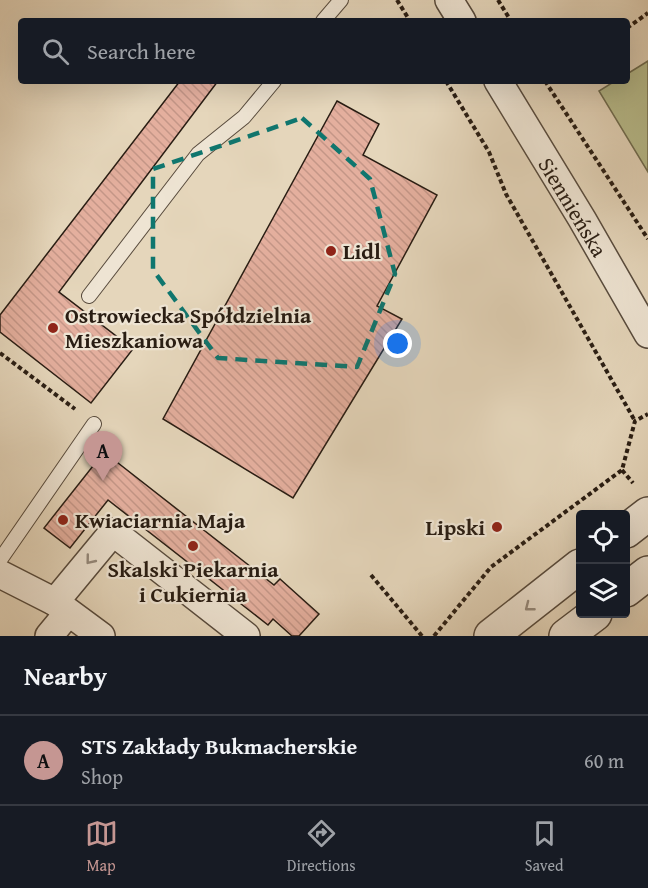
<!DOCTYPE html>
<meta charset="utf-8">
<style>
body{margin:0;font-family:"Gentium Book Plus",serif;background:#20242c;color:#f1f3f6}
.controls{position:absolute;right:18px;bottom:18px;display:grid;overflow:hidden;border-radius:6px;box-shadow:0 6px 24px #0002}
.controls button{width:54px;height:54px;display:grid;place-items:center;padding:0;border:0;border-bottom:2px solid #363941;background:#171b24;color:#f1f3f6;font:30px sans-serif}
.you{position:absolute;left:398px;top:344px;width:21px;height:21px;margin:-15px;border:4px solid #fff;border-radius:50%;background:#1a73e8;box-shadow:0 0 0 9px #1a73e833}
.badge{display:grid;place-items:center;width:39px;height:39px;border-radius:50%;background:#c59692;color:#111;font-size:20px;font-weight:700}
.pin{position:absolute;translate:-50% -50px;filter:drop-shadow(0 2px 3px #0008)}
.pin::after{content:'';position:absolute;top:32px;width:21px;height:18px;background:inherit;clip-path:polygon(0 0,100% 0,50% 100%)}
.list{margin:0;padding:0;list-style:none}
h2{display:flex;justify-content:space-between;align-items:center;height:78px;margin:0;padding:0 24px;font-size:26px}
h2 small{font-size:20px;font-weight:400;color:#9ea1a6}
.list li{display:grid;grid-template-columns:39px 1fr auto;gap:18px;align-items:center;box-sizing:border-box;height:90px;padding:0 24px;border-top:2px solid #363941}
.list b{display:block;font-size:22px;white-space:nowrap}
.list p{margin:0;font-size:20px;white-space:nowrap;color:#9ea1a6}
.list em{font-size:20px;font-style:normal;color:#9ea1a6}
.icon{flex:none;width:33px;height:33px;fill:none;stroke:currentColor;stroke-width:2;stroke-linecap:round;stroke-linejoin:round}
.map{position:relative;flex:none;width:648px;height:636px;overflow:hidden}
.search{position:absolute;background:#171b24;box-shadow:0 6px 24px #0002;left:18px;right:18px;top:18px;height:66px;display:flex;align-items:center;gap:15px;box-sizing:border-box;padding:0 21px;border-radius:6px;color:#9ea1a6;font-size:22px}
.sheet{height:168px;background:#171b24}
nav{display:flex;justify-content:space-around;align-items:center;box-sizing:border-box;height:84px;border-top:2px solid #363941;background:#171b24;font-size:16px;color:#9ea1a6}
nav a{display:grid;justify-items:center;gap:3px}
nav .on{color:#c59692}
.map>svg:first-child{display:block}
.park{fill:#b8bd8d;stroke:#706d50;stroke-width:1.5}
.building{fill:url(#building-back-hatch);stroke:#291d13;stroke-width:1.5}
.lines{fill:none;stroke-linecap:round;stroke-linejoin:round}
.service-casing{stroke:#584b3d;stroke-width:16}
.minor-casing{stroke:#584b3d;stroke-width:30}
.tertiary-casing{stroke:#584b3d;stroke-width:36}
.path{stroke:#291d13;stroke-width:4;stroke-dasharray:4.5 3;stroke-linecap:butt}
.service{stroke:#eee4d3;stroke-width:14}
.minor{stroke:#eee4d3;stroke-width:27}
.tertiary{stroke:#eee4d3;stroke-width:33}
.oneway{stroke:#958a7d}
.marked{fill:none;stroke:#0f766e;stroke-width:4.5;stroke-dasharray:12 8;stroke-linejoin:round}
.poi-dot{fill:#8f2418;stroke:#eee4d3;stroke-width:2}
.labels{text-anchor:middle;stroke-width:4.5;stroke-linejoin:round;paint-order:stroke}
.street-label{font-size:22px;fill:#291d13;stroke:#eee4d3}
.poi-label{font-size:22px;font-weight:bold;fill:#291d13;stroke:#eee4d3;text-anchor:start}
</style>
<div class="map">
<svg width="648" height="636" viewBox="0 0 648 636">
<defs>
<pattern id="building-back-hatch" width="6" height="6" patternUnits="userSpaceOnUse" patternTransform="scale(1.5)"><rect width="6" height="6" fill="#e4af9e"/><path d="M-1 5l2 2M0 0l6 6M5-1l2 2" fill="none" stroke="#c49687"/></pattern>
</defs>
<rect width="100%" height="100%" fill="#e5d6bb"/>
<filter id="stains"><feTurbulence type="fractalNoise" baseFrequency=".00333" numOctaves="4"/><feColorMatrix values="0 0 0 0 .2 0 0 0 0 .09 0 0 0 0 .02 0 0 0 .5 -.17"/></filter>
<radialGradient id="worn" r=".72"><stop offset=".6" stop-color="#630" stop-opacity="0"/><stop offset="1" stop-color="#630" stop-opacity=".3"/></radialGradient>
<path class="park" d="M648 61V172L599 91 615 81H627V74Z"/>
<g class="building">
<path d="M180 81H218L59 292 133 349 91 403 0 332V315Z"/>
<path d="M337 101 379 124 363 155 437 195 377 306 402 319 293 498 163 419Z"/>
<path d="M104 452 274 585 280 579 319 614 299 636H292L273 619 268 625 108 500 70 548 44 528Z"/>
</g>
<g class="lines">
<defs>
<g id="service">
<path d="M323 21 341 0"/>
<path d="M89 296 198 154 244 117 274 81"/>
<path d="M0 560 94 424"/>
</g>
<g id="minor">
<path d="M449 0 462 21"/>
<path d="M498 81 582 219 648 334"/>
<path d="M0 574 55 602 101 636"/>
<path d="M55 602 113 532 246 636"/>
<path d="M49 636 68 613"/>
</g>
<g id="tertiary">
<path d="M626 531 648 514"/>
<path d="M626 590 648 573"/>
<path d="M491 636 580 566"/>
<path d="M566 636 595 614"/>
</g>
</defs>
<use href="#service" class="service-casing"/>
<use href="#minor" class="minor-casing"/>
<use href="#tertiary" class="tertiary-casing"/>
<g class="path">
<path d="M397 0 410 21"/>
<path d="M498 0 511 21"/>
<path d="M627 28 648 13"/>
<path d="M446 81 489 152 506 194 635 421"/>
<path d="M545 81 648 239"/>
<path d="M0 353 75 409"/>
<path d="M622 470 633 483"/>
<path d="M371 575 422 636"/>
<path d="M434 636 491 567 622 470 635 421 648 414"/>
</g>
<use href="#service" class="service"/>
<use href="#minor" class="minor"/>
<use href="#tertiary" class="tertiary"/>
</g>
<defs><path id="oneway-chevron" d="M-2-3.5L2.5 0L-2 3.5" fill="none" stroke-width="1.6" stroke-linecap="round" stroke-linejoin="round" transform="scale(1.5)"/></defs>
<g class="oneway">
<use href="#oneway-chevron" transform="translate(90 560) rotate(129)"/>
<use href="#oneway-chevron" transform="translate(529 607) rotate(142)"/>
</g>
<path class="marked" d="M302 118 370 179 395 274 357 367 218 358 153 270V169Z"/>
<g class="poi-dot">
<circle cx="331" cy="251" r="6"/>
<circle cx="53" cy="328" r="6"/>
<circle cx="63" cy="520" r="6"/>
<circle cx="497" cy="527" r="6"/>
<circle cx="193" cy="546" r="6"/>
</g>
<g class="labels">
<g class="street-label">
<text transform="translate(573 207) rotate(59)" y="8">Siennieńska</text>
</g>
<g class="poi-label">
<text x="343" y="259">Lidl</text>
<text x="65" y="323">Ostrowiecka Spółdzielnia<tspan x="65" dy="25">Mieszkaniowa</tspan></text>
<text x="75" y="528">Kwiaciarnia Maja</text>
<text x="485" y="535" text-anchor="end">Lipski</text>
<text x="193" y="577" text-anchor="middle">Skalski Piekarnia<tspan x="193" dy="25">i Cukiernia</tspan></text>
</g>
</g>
<rect width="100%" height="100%" filter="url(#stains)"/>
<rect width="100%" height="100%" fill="url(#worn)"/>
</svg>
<div class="controls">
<button><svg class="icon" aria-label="locate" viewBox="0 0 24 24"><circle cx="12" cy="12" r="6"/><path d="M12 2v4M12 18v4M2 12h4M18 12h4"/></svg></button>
<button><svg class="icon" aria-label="layers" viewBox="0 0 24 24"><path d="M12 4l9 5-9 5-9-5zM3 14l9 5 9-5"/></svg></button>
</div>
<div class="you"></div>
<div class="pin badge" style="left:103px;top:481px">A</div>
<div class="search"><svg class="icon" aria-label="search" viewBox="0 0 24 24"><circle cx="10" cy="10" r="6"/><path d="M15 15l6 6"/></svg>Search here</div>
</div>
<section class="sheet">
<h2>Nearby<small></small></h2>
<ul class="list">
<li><span class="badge">A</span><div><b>STS Zakłady Bukmacherskie</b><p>Shop</p></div><em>60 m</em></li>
</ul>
</section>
<nav>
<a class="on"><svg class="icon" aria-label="map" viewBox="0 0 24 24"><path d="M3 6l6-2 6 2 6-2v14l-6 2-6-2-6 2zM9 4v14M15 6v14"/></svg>Map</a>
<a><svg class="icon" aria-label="directions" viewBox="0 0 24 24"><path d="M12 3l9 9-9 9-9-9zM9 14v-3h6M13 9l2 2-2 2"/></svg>Directions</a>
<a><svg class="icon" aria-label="saved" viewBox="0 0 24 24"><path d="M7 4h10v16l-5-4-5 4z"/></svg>Saved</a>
</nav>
